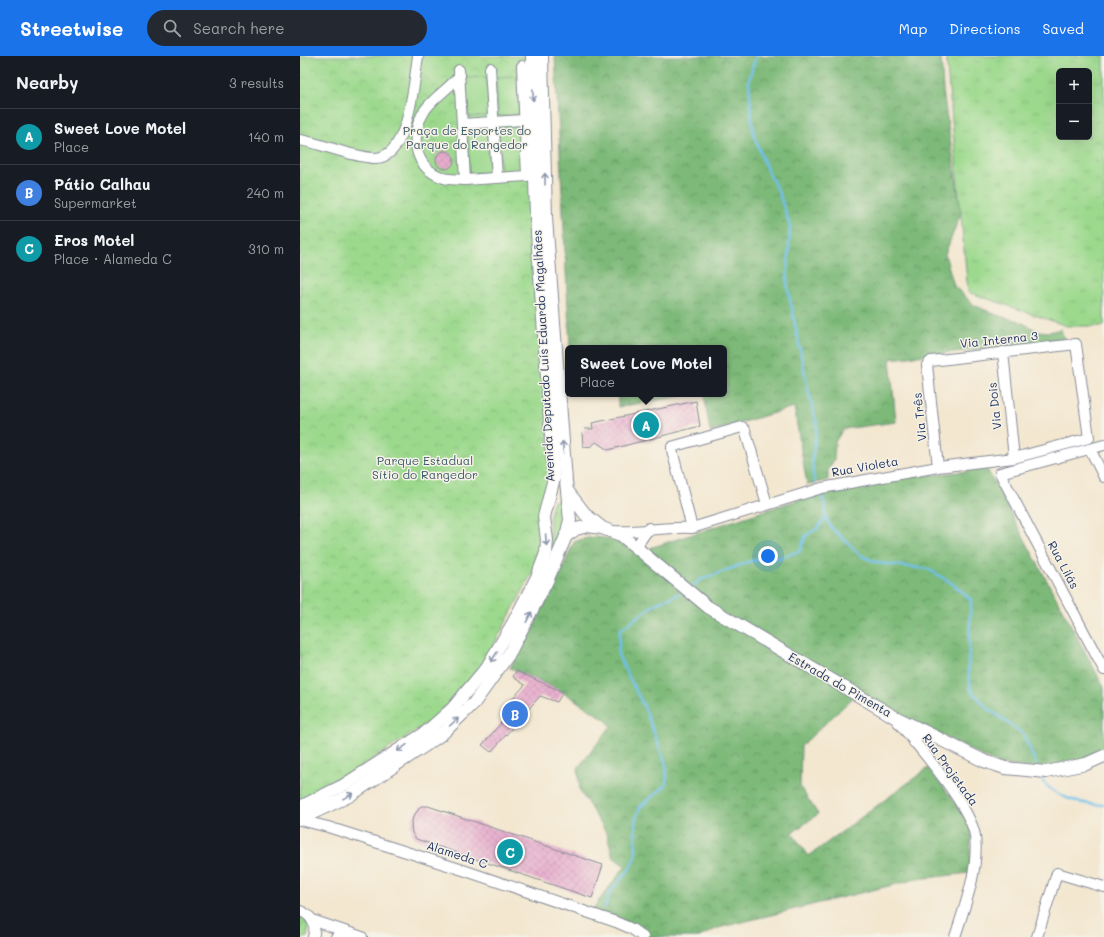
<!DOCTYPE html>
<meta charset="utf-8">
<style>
body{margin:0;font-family:Mali,sans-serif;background:#242831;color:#f1f3f6}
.controls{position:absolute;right:12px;top:12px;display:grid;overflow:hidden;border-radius:6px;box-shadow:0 4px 16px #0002}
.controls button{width:36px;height:36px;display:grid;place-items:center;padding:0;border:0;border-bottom:1px solid #363941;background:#171b24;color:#f1f3f6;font:20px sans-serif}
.you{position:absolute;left:468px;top:500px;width:14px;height:14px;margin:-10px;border:3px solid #fff;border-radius:50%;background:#1a73e8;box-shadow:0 0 0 6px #1a73e833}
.badge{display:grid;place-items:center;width:26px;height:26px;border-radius:50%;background:#1a73e8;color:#fff;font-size:13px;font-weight:700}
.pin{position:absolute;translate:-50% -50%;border:2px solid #fff;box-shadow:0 1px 4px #0006}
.popup{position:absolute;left:265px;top:289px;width:162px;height:52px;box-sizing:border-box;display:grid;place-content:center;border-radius:6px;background:#171b24;filter:drop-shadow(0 1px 3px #0005);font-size:13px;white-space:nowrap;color:#9ea1a6}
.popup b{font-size:15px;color:#f1f3f6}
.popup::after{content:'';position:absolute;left:50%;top:100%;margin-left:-8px;border:8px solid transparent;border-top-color:#171b24}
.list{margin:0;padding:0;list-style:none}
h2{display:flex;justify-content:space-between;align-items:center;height:52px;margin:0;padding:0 16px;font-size:17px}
h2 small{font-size:13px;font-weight:400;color:#9ea1a6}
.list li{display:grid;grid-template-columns:26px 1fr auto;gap:12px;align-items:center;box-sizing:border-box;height:56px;padding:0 16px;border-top:1px solid #363941}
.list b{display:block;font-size:15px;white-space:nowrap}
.list p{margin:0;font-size:13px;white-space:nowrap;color:#9ea1a6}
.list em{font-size:13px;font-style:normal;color:#9ea1a6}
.icon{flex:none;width:22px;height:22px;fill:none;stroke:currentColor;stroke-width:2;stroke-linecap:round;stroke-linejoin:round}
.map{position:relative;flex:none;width:804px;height:881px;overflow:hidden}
header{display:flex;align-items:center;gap:24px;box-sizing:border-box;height:56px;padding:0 20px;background:#1a73e8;color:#fff}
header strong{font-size:19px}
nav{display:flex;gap:22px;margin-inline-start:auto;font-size:14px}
.search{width:280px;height:36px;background:#242831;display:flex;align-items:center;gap:10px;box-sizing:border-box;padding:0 14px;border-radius:22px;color:#9ea1a6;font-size:15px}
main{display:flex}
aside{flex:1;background:#171b24}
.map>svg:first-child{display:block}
.grass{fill:url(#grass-tufts);stroke:#5c8476;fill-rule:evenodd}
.forest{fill:url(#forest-crowns);stroke:#4c746b}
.park{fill:url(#park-crowns);stroke:#5c8476}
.pitch{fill:#9cd98d;stroke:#5c8476}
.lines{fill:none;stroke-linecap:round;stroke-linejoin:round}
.stream{stroke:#70c1eb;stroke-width:2.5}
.building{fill:url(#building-cross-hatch)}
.minor-casing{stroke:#878b97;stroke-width:12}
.major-casing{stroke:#878b97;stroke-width:14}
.minor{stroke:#fff;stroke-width:10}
.major{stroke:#fff;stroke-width:12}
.oneway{stroke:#8d97ae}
.labels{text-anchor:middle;stroke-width:3;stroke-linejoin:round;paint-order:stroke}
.park-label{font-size:12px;fill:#3b5a6a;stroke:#f7f3e8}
.street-label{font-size:12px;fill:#1b2f5e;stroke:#f7f3e8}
</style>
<header>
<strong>Streetwise</strong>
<div class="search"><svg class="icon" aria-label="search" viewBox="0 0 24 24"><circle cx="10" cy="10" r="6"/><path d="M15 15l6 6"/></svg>Search here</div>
<nav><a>Map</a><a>Directions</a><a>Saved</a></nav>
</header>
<main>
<aside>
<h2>Nearby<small>3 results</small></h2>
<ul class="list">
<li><span class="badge" style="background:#0f9aa8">A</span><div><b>Sweet Love Motel</b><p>Place</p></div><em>140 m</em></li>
<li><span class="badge" style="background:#3f7fe0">B</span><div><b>Pátio Calhau</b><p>Supermarket</p></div><em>240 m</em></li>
<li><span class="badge" style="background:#0f9aa8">C</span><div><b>Eros Motel</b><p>Place · Alameda C</p></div><em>310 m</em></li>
</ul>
</aside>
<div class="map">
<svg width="804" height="881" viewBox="0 0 804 881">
<defs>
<pattern id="grass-tufts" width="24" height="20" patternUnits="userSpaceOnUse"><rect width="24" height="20" fill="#9cd98d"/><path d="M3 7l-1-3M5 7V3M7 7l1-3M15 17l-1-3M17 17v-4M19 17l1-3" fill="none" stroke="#86bb7c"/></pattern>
<pattern id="forest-crowns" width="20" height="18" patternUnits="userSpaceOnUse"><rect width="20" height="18" fill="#7db978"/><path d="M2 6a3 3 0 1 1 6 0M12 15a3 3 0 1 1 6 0" fill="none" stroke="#669766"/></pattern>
<pattern id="park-crowns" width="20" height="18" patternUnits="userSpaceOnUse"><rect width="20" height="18" fill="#9cd98d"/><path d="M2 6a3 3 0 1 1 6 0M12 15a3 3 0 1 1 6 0" fill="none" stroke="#86bb7c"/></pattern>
<pattern id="building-cross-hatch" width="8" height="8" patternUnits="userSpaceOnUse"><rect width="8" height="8" fill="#e8adce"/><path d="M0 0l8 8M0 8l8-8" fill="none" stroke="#c695b3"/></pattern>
</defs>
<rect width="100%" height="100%" fill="#f7f3e8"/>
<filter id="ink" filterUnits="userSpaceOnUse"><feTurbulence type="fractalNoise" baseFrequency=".025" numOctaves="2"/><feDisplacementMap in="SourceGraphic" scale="8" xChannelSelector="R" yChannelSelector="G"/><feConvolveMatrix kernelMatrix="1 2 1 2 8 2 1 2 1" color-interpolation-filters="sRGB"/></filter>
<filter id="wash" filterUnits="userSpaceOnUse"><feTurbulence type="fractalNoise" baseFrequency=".012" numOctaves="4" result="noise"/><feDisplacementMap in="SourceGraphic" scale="16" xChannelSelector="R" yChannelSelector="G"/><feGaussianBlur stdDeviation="0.9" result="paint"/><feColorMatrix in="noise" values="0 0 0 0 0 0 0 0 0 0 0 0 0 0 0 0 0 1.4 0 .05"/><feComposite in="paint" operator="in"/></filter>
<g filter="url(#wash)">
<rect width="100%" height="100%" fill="#f3e7d0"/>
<g class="grass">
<path d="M646 0H804V270H767L668 236ZM759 15H789V81H759Z"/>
<path d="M258 444 262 446C269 465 254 492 248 511L250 460 253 446Z"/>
</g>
<g class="forest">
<path d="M255 0H641L643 35 661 157 645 198 654 230 674 249 699 260 719 265 738 275 749 276 761 273 764 284 590 303 596 366 543 373 535 386 534 404 528 414V424L507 429 494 351 410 376 404 338H424V292H270Z"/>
<path d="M318 338H393L318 351Z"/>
<path d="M687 413 804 631V694L774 706 747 713 700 709 558 637 501 690 500 731 518 758 492 777 509 800 628 712 666 760 671 774 670 817 617 823 418 872 399 881H350L334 869 292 854 325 810 313 801 307 778 280 735 278 712 311 670 307 665 263 636 210 612 255 530 274 486C299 476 316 483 338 498L353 491 510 440 601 422Z"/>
</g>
<g class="park">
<path d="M0 0H226L251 422 241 469 239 504 181 613 134 663 27 733 0 745Z"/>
<path d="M0 860 5 863 9 870 7 881H0Z"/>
</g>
<g class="pitch">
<path d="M218 20 220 59 198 60 196 21Z"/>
<path d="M187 21 189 60 167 61 165 22Z"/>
<path d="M220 69 222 117 201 118 198 71Z"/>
<path d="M187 72 190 116 169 117 167 73Z"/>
</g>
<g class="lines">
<g class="stream">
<path d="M456 0 449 23 451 57 454 80 467 114 479 137 490 170 487 228 508 334 517 369 512 404 513 419 515 426"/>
<path d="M526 461 530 470 560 499 578 507 628 513 653 528 671 544 668 611 671 635 690 654 723 678 736 708"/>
<path d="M393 530 400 524 451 505 479 502 500 495 506 479 517 473 526 461 525 450 521 439"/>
<path d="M741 721C750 741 784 749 804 749"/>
<path d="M305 851 309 837 329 814 336 799 335 765 340 751 365 730 367 721 366 709 345 653 318 599 320 574 355 548 379 538"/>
</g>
</g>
<g id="blocks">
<g class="building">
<circle cx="145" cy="104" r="9"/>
<path d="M396 345 400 370 308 394 296 386 292 390 283 391 282 376 285 373H293L292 367Z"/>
<path d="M216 615 263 636 257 646 240 640 191 696 182 689 207 660 201 655 225 629 213 621Z"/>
<path d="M121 750H128L303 809 292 842 116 783 112 777 111 770 113 761Z"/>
</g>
</g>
</g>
<g filter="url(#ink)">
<use href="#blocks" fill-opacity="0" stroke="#878b97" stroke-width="1"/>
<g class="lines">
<defs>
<g id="minor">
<path d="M190 12 197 122"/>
<path d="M159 14 165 124 227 120 222 10"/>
<path d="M160 19C150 32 134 41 125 54 109 79 113 112 144 122 150 124 158 123 165 124"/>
<path d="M162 68 224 64"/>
<path d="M0 84C24 88 50 101 74 102 109 104 114 25 118 0"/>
<path d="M703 296 714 402"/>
<path d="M804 389 700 417 804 614"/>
<path d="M790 393 804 421"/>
<path d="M392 472 372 394V391L375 390 442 371 445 374 467 448"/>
<path d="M313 475C339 477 366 470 392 472L522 432 638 411 714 402 789 382 776 288 631 305 627 309 638 411"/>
<path d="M338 491 340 485 349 472"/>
<path d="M593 660C614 685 671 750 675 780 679 814 665 849 655 881"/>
<path d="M0 764 28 771 166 815 316 866 332 873 343 881"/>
<path d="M0 855C12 859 17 869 13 881"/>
<path d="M12 864 62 881"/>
<path d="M36 881 52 880"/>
<path d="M737 881 757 817 804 831"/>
</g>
<g id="major">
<path d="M269 437 286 459 301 471"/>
<path d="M266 480 276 473 288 470 302 472 321 479 408 551 593 660 684 705 705 712 746 716 786 708 804 700"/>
<path d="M615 686 616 678 627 677"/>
<path d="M0 751 44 729 125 677 152 653 187 611 213 567 237 521 246 497 247 484 244 461 254 422 236 162 232 0"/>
<path d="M0 763 49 740 123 691 143 677 174 647 209 598 247 525 266 480 270 464 266 425 246 162 242 0"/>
</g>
</defs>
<use href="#minor" class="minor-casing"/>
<use href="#major" class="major-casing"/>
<use href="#minor" class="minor"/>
<use href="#major" class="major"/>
</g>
<defs><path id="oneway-shaft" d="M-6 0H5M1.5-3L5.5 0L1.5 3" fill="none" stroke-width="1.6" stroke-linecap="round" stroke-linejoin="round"/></defs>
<g class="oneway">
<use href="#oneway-shaft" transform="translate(233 39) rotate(89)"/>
<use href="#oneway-shaft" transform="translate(245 123) rotate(-91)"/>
<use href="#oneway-shaft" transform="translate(263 391) rotate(-94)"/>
<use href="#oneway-shaft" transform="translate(246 484) rotate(86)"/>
<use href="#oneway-shaft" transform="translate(229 561) rotate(-63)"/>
<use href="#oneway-shaft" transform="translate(194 601) rotate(123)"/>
<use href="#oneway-shaft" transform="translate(154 666) rotate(-42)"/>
<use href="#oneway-shaft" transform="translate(102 692) rotate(146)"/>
<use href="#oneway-shaft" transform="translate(48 740) rotate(-29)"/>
</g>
</g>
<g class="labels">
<g class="park-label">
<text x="167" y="79">Praça de Esportes do<tspan x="167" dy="14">Parque do Rangedor</tspan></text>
<text x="125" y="409">Parque Estadual<tspan x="125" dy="14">Sítio do Rangedor</tspan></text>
</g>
<g class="street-label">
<text transform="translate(699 284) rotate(-6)" y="4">Via Interna 3</text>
<text transform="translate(244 300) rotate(-93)" y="4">Avenida Deputado Luís Eduardo Magalhães</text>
<text transform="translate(695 350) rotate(-96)" y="4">Via Dois</text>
<text transform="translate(620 361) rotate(-96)" y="4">Via Três</text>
<text transform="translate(565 411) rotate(-10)" y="4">Rua Violeta</text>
<text transform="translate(763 509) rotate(62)" y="4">Rua Lilás</text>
<text transform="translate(540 629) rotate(30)" y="4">Estrada do Pimenta</text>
<text transform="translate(650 714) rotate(54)" y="4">Rua Projetada</text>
<text transform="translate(157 799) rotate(18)" y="4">Alameda C</text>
</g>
</g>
</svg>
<div class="controls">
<button>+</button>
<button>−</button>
</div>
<div class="you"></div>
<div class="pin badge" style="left:346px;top:369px;background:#0f9aa8">A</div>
<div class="popup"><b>Sweet Love Motel</b>Place</div>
<div class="pin badge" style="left:215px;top:658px;background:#3f7fe0">B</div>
<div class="pin badge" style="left:210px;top:796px;background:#0f9aa8">C</div>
</div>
</main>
